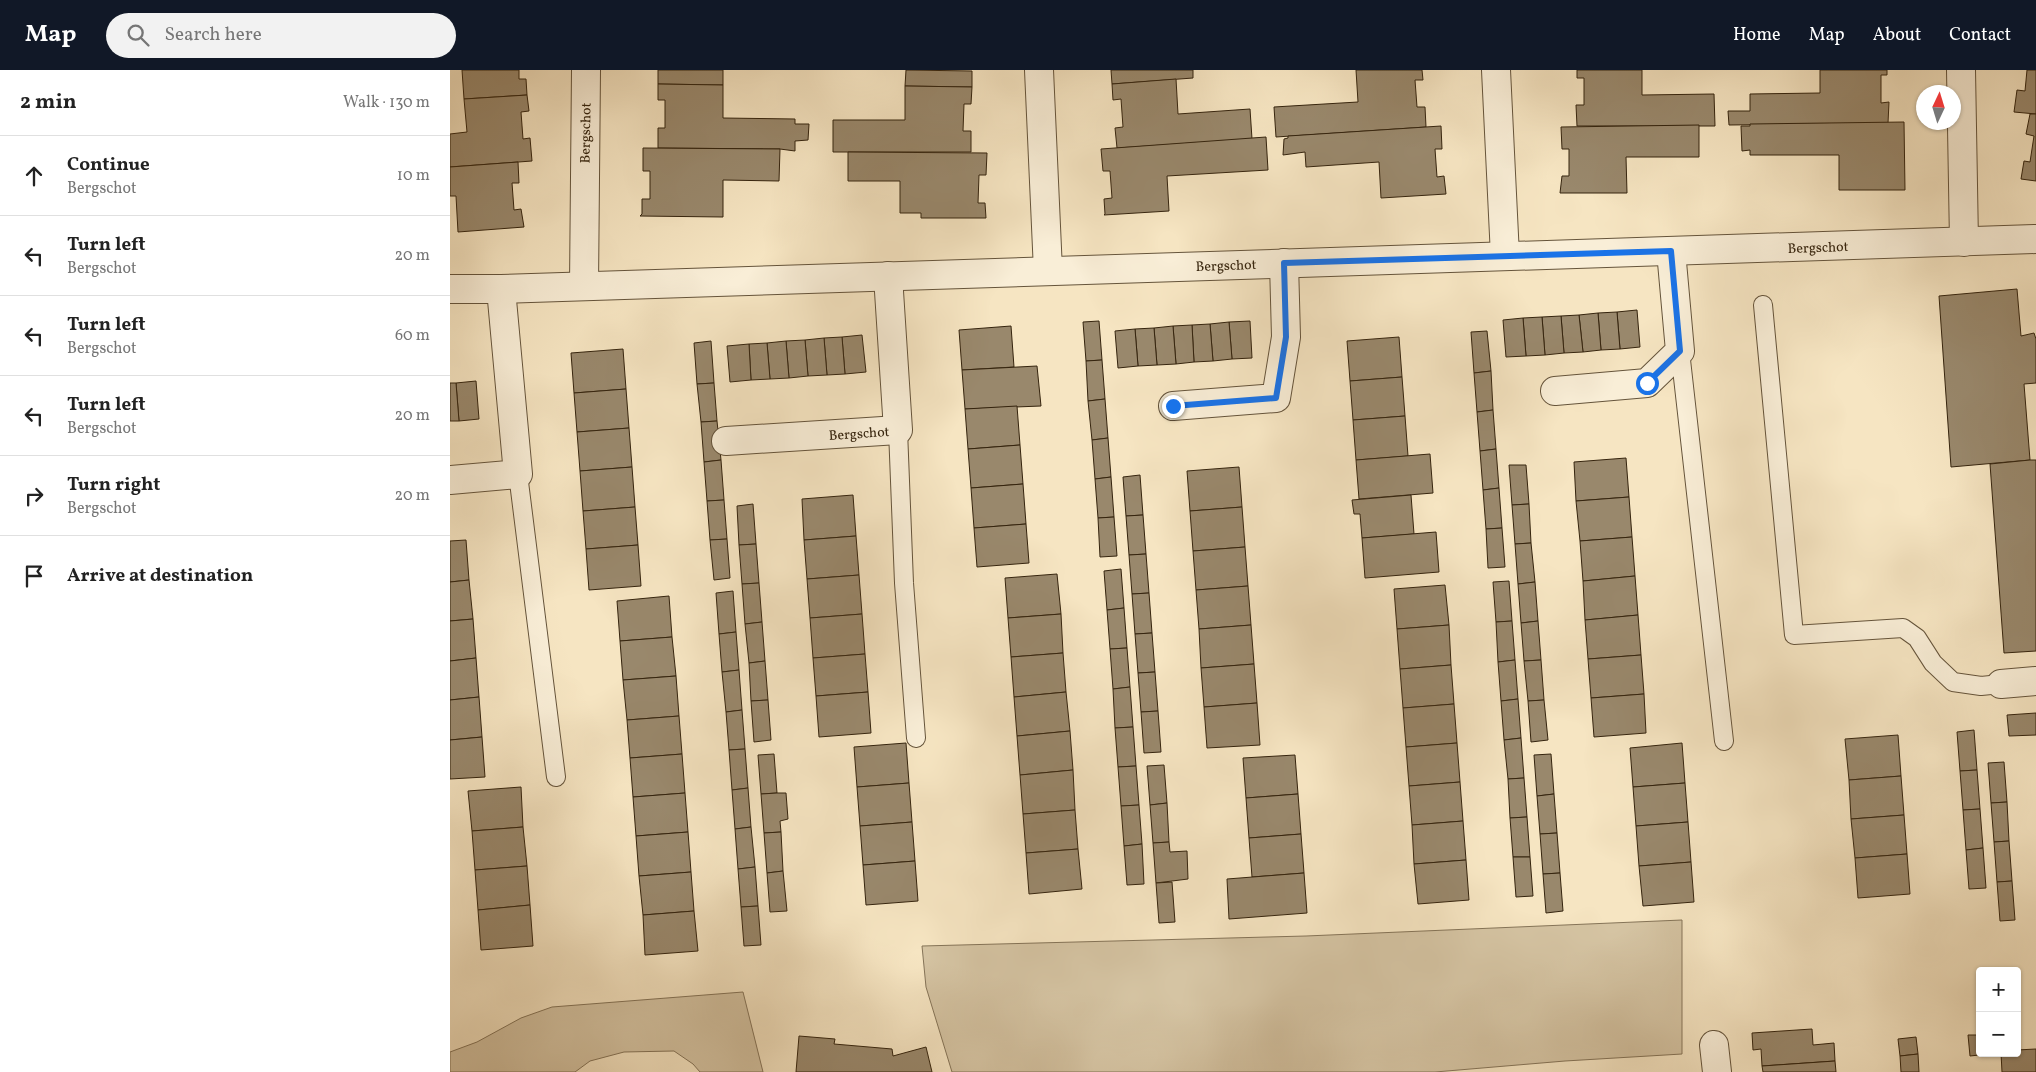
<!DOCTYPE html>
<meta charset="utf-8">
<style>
body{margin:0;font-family:Vollkorn,serif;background:#f2f2f2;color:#222}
.controls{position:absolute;right:15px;bottom:15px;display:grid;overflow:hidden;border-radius:5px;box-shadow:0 1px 4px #0004}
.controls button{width:45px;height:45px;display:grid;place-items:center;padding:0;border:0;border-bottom:1px solid #e0e0e0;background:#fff;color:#222;font:25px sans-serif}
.compass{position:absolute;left:1466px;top:15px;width:45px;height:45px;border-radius:50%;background:#fff;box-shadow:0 1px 4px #0004;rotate:4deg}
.stop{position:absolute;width:15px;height:15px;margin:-11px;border:4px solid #1a73e8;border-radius:50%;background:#fff}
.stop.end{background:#1a73e8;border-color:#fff;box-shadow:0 1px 5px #0008}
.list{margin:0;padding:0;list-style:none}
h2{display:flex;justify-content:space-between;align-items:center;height:65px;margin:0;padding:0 20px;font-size:21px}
h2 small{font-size:16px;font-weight:400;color:#767676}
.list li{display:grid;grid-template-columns:32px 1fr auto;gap:15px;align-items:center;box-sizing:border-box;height:80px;padding:0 20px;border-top:1px solid #e0e0e0}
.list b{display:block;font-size:19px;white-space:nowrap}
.list p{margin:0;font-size:16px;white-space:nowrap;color:#767676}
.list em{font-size:16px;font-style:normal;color:#767676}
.icon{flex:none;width:28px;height:28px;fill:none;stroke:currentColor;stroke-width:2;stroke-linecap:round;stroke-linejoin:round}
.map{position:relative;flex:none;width:1586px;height:1002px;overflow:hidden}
header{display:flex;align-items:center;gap:30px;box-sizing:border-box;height:70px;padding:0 25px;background:#111827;color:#fff}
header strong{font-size:24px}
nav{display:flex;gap:28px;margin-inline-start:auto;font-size:18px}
.search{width:350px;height:45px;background:#f2f2f2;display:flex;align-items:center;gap:12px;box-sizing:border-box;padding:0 18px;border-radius:28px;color:#767676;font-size:19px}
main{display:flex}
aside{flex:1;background:#fff}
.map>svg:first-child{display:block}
.green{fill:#d5c4a3;stroke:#857458}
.building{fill:#99886c;stroke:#35240e}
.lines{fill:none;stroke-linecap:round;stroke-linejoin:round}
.lane-casing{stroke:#65543b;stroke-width:20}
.street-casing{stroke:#65543b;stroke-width:30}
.lane{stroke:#f9eed7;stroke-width:18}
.street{stroke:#f9eed7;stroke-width:28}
.route{stroke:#1a73e8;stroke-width:6}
.labels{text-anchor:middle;stroke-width:4;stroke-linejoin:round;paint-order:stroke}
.street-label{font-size:14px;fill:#35240e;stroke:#f9eed7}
</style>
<header>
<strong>Map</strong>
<div class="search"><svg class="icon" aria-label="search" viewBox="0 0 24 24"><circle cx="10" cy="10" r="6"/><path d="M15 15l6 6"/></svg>Search here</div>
<nav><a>Home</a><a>Map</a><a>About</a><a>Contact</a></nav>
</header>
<main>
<aside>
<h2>2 min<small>Walk · 130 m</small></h2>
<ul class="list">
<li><svg class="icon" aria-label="ahead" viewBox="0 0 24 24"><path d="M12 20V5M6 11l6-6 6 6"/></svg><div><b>Continue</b><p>Bergschot</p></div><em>10 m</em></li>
<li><svg class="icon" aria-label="left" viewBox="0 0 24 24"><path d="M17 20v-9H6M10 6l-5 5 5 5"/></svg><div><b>Turn left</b><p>Bergschot</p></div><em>20 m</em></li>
<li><svg class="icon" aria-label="left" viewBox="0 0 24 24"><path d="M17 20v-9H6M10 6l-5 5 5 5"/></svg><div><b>Turn left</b><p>Bergschot</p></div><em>60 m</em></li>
<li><svg class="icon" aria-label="left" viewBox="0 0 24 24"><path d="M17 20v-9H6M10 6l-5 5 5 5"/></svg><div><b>Turn left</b><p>Bergschot</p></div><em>20 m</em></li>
<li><svg class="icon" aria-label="right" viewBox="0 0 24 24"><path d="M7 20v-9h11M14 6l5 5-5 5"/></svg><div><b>Turn right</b><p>Bergschot</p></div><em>20 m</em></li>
<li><svg class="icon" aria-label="arrive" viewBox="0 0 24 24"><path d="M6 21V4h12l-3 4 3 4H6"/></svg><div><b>Arrive at destination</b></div></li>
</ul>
</aside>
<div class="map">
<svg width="1586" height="1002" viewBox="0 0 1586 1002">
<rect width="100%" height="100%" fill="#f6e5c2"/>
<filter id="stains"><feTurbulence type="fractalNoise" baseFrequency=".004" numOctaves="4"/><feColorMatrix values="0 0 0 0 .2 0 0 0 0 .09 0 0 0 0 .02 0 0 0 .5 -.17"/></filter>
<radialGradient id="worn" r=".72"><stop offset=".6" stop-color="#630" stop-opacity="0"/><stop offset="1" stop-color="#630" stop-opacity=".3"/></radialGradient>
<g class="green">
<path d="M1232 850V984L1115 991 985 1002H502L476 917 472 876 856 866Z"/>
<path d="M293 922 313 1002H250L243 994 224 981 174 982 140 991 125 1002H0V982L27 972 71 948 102 937Z"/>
</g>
<g class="building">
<path d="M12 0H69V9H76L77 25 14 29Z"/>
<path d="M208 0H273V15L208 14Z"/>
<path d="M456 0 522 1V17L455 16Z"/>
<path d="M661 0H743V8L662 14Z"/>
<path d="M906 0H972L973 10H965L967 37H975L976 57 826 67 824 37 908 32Z"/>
<path d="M1127 0H1192V25L1264 24 1265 56H1127L1126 35H1134V8H1127Z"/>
<path d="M1370 0H1437V5H1431V33L1439 32 1438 53 1279 55 1278 41H1300V24L1370 23Z"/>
<path d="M1577 0H1586V44L1564 42 1567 20 1575 21Z"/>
<path d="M726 9 728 44 800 39 802 69 667 78 665 58 673 57 671 29 663 30 662 14Z"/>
<path d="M208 14 273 15V48L345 49V54H359L358 70 345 71V81L330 79 208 78V58H215V30H208Z"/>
<path d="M455 16 522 17 521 34H514L513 61H521V82H383V50H455Z"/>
<path d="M77 25 79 41 71 42 73 69 80 68 82 91 0 97V64L17 62 14 29Z"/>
<path d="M1580 44H1586V111L1571 109 1574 91 1580 92 1584 66 1576 64Z"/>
<path d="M1454 52 1455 120H1389V85H1300V80L1292 81 1291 56H1300V54Z"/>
<path d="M1249 55V87H1176L1177 123H1110L1112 106H1119V79H1112L1111 57Z"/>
<path d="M991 56 992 79H985L987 107 994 106 996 124 931 128 929 92 856 97 855 82 833 85 834 69 838 68V66Z"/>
<path d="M816 67 818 100 717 106 719 141 654 145 655 144 654 129 662 128 660 101H653L651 79Z"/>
<path d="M193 78 330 79 329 111 273 110V147L190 146 192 144V129H200V101H193Z"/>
<path d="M398 82 537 83 536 105H529L528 133H535L536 148H471V143H450V111H398Z"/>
<path d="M68 92 69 113H62L64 140 71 139 74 157 8 162 6 126H0V97Z"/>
<path d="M1567 219 1571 266 1584 263 1586 269V313L1574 314 1580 390 1501 397 1489 226Z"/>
<path d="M1187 240 1190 277 1170 279 1167 242Z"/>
<path d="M1167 242 1170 279 1151 280 1148 243Z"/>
<path d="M1148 243 1151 280 1133 282 1129 245Z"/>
<path d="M1129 245 1133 282 1114 283 1111 246Z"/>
<path d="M1111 246 1114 283 1095 285 1092 247Z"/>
<path d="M1092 247 1095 285 1076 286 1073 248Z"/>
<path d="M1073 248 1076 286 1056 287 1053 250Z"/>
<path d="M649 251 652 290 636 291 633 252Z"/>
<path d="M800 251 802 288 782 289 779 252Z"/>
<path d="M779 252 782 289 763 291 760 254Z"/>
<path d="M760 254 763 291 744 292 742 255Z"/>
<path d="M742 255 744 292 726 294 723 256Z"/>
<path d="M561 256 564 297 512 300 509 260Z"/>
<path d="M723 256 726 294 707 295 704 258Z"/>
<path d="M704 258 707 295 688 296 685 259Z"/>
<path d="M685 259 688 296 668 298 665 261Z"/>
<path d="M1037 261 1041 301 1024 303 1021 262Z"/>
<path d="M412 265 416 302 395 304 392 267Z"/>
<path d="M392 267 395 304 377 305 374 268Z"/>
<path d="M949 267 952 307 900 311 897 271Z"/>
<path d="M374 268 377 305 358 306 355 270Z"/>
<path d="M355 270 358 306 339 308 336 271Z"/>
<path d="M261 271 264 313 247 314 244 273Z"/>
<path d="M336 271 339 308 320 309 317 273Z"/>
<path d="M317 273 320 309 301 310 299 274Z"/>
<path d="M299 274 301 310 280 312 277 276Z"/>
<path d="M173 279 176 319 124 323 121 283Z"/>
<path d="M652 290 655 329 638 331 636 291Z"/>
<path d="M587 296 591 336 515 339 512 300Z"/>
<path d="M1041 301 1043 340 1027 342 1024 303Z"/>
<path d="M952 307 955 346 903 350 900 311Z"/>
<path d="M26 311 29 349 9 351 6 313Z"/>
<path d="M0 313H6L9 351H0Z"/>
<path d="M264 313 267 351 251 352 247 314Z"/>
<path d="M176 319 179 358 127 362 124 323Z"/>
<path d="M655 329 658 368 642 370 638 331Z"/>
<path d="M567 336 570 375 518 379 515 339Z"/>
<path d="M1043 340 1046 379 1030 381 1027 342Z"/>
<path d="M955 346 958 386 906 390 903 350Z"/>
<path d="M267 351 271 390 254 392 251 352Z"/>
<path d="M179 358 182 397 130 401 127 362Z"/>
<path d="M658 368 661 407 645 409 642 370Z"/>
<path d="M570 375 573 414 521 418 518 379Z"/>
<path d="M1046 379 1049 418 1033 420 1030 381Z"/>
<path d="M980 384 983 423 909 429 906 390Z"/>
<path d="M1176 388 1179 427 1126 431 1124 392Z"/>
<path d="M271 390 274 430 257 431 254 392Z"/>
<path d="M1580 390H1586V581L1554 583 1540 394Z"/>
<path d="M1059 395H1076L1079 434 1062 435Z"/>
<path d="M182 397 185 437 133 441 130 401Z"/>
<path d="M789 397 792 437 740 441 737 401Z"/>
<path d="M690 405 693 445 676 446 673 407Z"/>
<path d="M661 407 664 447 648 448 645 409Z"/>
<path d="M573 414 576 454 524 458 521 418Z"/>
<path d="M1049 418 1052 458 1036 459 1033 420Z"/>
<path d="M403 425 406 466 354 470 352 429Z"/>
<path d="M961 425 964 464 912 468 910 444H904L902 430Z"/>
<path d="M1179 427 1182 467 1130 471 1126 431Z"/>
<path d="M274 430 277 469 260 470 257 431Z"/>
<path d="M303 434 306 474 289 475 287 436Z"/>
<path d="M1079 434 1081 473 1065 474 1062 435Z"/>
<path d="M185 437 188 475 136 479 133 441Z"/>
<path d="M792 437 795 477 743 481 740 441Z"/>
<path d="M693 445 696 484 679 485 676 446Z"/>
<path d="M664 447 667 486 650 487 648 448Z"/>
<path d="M576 454 579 493 527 497 524 458Z"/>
<path d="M1052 458 1055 497 1038 498 1036 459Z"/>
<path d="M986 462 989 502 915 508 912 468Z"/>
<path d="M406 466 409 505 357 509 354 470Z"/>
<path d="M1182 467 1185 506 1133 511 1130 471Z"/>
<path d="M277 469 280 508 264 510 260 470Z"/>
<path d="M16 470 19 510 0 512V471Z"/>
<path d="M1081 473 1085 512 1068 514 1065 474Z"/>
<path d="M306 474 309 513 292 514 289 475Z"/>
<path d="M188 475 191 516 139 520 136 479Z"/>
<path d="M795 477 798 516 746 520 743 481Z"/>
<path d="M696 484 699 523 682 524 679 485Z"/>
<path d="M671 499 674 538 657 540 654 501Z"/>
<path d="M607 504 611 544 558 548 555 508Z"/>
<path d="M409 505 412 544 360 548 357 509Z"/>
<path d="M1185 506 1188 545 1135 550 1133 511Z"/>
<path d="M19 510 23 549 0 551V512Z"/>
<path d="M1059 511 1062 551 1046 552 1043 512Z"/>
<path d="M1085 512 1088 551 1071 553 1068 514Z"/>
<path d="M309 513 312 552 295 554 292 514Z"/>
<path d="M995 515 999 555 947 559 944 519Z"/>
<path d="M798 516 801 555 749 559 746 520Z"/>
<path d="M283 521 286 562 269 564 266 523Z"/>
<path d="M699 523 702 563 685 564 682 524Z"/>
<path d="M219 526 222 567 170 571 167 531Z"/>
<path d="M674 538 677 578 660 579 657 540Z"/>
<path d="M412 544 415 584 363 588 360 548Z"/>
<path d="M611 544 613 583 561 587 558 548Z"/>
<path d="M1188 545 1191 585 1138 589 1135 550Z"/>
<path d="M23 549 26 588 0 591V551Z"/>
<path d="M1062 551 1065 590 1048 592 1046 552Z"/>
<path d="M1088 551 1091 590 1074 591 1071 553Z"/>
<path d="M312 552 315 591 299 593 295 554Z"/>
<path d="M801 555 804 594 751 598 749 559Z"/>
<path d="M999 555 1001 595 950 599 947 559Z"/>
<path d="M286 562 289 600 272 602 269 564Z"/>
<path d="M702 563 705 602 688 603 685 564Z"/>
<path d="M222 567 226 606 173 610 170 571Z"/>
<path d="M677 578 680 617 663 619 660 579Z"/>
<path d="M613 583 616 622 564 627 561 587Z"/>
<path d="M415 584 418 622 366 626 363 588Z"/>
<path d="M1191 585 1194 624 1141 628 1138 589Z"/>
<path d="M26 588 29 627 0 630V591Z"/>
<path d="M1065 590 1068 629 1051 631 1048 592Z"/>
<path d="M1091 590 1094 630 1078 631 1074 591Z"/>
<path d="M315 591 318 630 301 631 299 593Z"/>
<path d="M804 594 807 633 754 637 751 598Z"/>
<path d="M1001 595 1004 634 953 638 950 599Z"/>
<path d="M289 600 292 640 276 642 272 602Z"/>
<path d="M705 602 708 641 691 642 688 603Z"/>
<path d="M226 606 229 646 177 650 173 610Z"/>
<path d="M680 617 683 657 665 658 663 619Z"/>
<path d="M418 622 421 663 369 667 366 626Z"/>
<path d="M616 622 620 661 567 666 564 627Z"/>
<path d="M1194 624 1196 663 1144 667 1141 628Z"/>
<path d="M29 627 32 667 0 670V630Z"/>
<path d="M1068 629 1071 668 1054 670 1051 631Z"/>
<path d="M318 630 321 670 304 672 301 631Z"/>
<path d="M1094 630 1098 670 1081 672 1078 631Z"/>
<path d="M807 633 810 675 757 678 754 637Z"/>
<path d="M1004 634 1007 673 956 677 953 638Z"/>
<path d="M292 640 295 679 279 680 276 642Z"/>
<path d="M708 641 711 682 694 683 691 642Z"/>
<path d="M1586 643V665L1559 666 1557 645Z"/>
<path d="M229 646 232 684 180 688 177 650Z"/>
<path d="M683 657 686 696 668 697 665 658Z"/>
<path d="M1524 660 1527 700 1510 701 1507 662Z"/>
<path d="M620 661 623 700 570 705 567 666Z"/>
<path d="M1448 665 1451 706 1399 710 1395 669Z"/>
<path d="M32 667 35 707 0 709V670Z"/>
<path d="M1071 668 1074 708 1058 709 1054 670Z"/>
<path d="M456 673 459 713 407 717 404 677Z"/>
<path d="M1007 673 1010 712 959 716 956 677Z"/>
<path d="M1232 673 1235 713 1183 717 1180 678Z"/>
<path d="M295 679 298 718 282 720 279 680Z"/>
<path d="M232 684 235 723 183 727 180 688Z"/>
<path d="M324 684 327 723 311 724 308 685Z"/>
<path d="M1101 684 1104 724 1087 726 1084 685Z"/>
<path d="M845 685 848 724 796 728 793 688Z"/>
<path d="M1554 692 1557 732 1541 733 1538 693Z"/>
<path d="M714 695 717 733 700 735 697 696Z"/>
<path d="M686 696 689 735 671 736 668 697Z"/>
<path d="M623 700 625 740 573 744 570 705Z"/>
<path d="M1527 700 1530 739 1513 740 1510 701Z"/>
<path d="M1451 706 1454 745 1401 749 1399 710Z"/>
<path d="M1074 708 1077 747 1060 748 1058 709Z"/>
<path d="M1010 712 1013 751 962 755 959 716Z"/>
<path d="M459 713 462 752 410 756 407 717Z"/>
<path d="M1235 713 1238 752 1186 756 1183 717Z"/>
<path d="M71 717 73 757 22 761 18 721Z"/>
<path d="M298 718 301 757 285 759 282 720Z"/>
<path d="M235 723 238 762 186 766 183 727Z"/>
<path d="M327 723H336L338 749 330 751 331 762 314 763 311 724Z"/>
<path d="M848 724 851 764 799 768 796 728Z"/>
<path d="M1104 724 1107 763 1090 764 1087 726Z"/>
<path d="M1557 732 1559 771 1544 772 1541 733Z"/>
<path d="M717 733 719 772 703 773 700 735Z"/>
<path d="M689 735 692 774 674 776 671 736Z"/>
<path d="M1530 739 1533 778 1516 780 1513 740Z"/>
<path d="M625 740 628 779 576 783 573 744Z"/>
<path d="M1454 745 1457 784 1405 788 1401 749Z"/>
<path d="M1077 747 1080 787H1063L1060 748Z"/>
<path d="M1013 751 1016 790 964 794 962 755Z"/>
<path d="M462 752 465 791 413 795 410 756Z"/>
<path d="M1238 752 1241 792 1189 796 1186 756Z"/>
<path d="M73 757 77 796 25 800 22 761Z"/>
<path d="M301 757 305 797 288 799 285 759Z"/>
<path d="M238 762 241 802 189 806 186 766Z"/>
<path d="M331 762 333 801 317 803 314 763Z"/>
<path d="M1107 763 1110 803 1093 804 1090 764Z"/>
<path d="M851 764 854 803 802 807 799 768Z"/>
<path d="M1559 771 1562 811 1547 812 1544 772Z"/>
<path d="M719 772 720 782 737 781 738 809 706 813 703 773Z"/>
<path d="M692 774 694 814 677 815 674 776Z"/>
<path d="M1533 778 1536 818 1519 819 1516 780Z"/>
<path d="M628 779 632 819 579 824 576 783Z"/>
<path d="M1457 784 1460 824 1408 828 1405 788Z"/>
<path d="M1063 787H1080L1083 826 1066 827Z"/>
<path d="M1016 790 1019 830 968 834 964 794Z"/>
<path d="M465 791 468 831 416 835 413 795Z"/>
<path d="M1241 792 1244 832 1193 836 1189 796Z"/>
<path d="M77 796 80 835 28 840 25 800Z"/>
<path d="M305 797 308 836 291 837 288 799Z"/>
<path d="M333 801 337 841 320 842 317 803Z"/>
<path d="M241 802 244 841 193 845 189 806Z"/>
<path d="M854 803 857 843 779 849 777 809Z"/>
<path d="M1110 803 1113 841 1096 843 1093 804Z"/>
<path d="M1562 811 1565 850 1550 851 1547 812Z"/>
<path d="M722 812 725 852 709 853 706 813Z"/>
<path d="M80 835 83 876 31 880 28 840Z"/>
<path d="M308 836 311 875 294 876 291 837Z"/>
<path d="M244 841 248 881 195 885 193 845Z"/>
<path d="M1362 959 1363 975 1384 973 1385 991 1312 996 1311 979 1303 980 1302 963Z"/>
<path d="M1518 965H1530V983H1548L1520 986Z"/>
<path d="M349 966 385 969 384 974 442 979 443 986 476 977 482 1002H346Z"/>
<path d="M1466 967 1468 984 1450 986 1448 969Z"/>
<path d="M1586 979V1002H1552L1551 983H1567V980Z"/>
<path d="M1468 984 1469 1002H1451L1450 986Z"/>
<path d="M1385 991 1386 1002H1313L1312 996Z"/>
</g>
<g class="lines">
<defs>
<g id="lane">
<path d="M1313 235 1344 565 1453 558 1467 568 1483 593 1503 612 1531 616 1551 614"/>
<path d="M1230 281 1274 671"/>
<path d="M448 360 454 513 466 668"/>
<path d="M68 404 106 707"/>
</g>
<g id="street">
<path d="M589 0 598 201"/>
<path d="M1046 0 1055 186"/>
<path d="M1511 0 1514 172"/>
<path d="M134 216 136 0"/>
<path d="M0 219H51L1586 169"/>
<path d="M1105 321 1197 313 1230 281 1221 181"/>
<path d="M723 336 826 328 836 267 834 193"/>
<path d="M276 371 448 360 438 206"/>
<path d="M0 410 68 404 51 219"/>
<path d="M1551 614 1586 611"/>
<path d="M1264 975 1267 1002"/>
</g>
</defs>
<use href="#lane" class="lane-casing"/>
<use href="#street" class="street-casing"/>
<use href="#lane" class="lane"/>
<use href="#street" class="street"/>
</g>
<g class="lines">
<path class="route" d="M723 336 826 328 836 267 834 193 1221 181 1230 281 1197 313"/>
</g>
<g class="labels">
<g class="street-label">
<text transform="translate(135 63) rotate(-89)" y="5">Bergschot</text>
<text transform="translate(1368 177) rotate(-2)" y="5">Bergschot</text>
<text transform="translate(776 195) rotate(-2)" y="5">Bergschot</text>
<text transform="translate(409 363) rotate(-4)" y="5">Bergschot</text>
</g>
</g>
<rect width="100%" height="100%" filter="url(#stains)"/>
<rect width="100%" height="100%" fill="url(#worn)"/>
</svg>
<div class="controls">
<button>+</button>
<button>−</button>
</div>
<svg class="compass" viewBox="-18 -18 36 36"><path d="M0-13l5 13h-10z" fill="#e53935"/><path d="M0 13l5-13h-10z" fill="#767676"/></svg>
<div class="stop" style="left:1197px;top:313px"></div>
<div class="stop end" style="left:723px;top:336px"></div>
</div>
</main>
